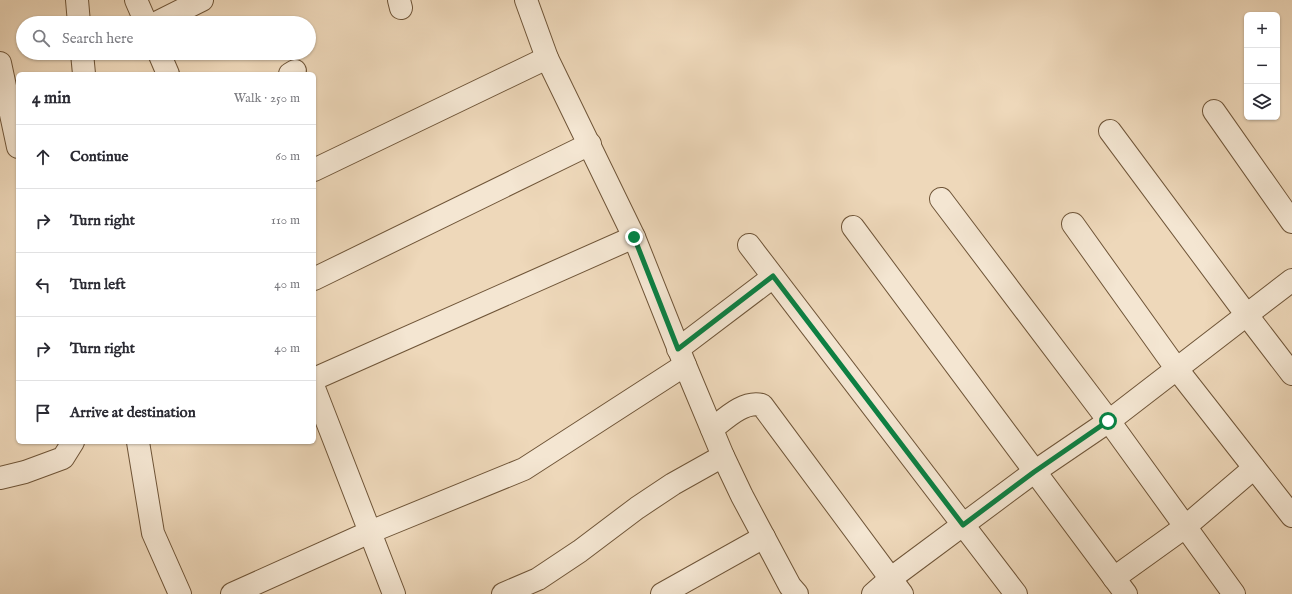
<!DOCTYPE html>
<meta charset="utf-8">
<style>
body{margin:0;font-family:"IM FELL English",serif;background:#f2f2f3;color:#2b2b33}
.controls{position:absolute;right:12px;top:12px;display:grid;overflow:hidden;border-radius:6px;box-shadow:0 1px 3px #0004}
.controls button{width:36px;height:36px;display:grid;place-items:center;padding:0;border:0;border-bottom:1px solid #e1e1e2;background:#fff;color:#2b2b33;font:20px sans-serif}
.stop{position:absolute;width:12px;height:12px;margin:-9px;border:3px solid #0b8043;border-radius:50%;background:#fff}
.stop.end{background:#0b8043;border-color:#fff;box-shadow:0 1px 4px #0008}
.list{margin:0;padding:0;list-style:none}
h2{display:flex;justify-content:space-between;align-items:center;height:52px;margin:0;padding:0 16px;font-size:17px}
h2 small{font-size:13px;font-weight:400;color:#7c7c81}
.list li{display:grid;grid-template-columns:26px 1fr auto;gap:12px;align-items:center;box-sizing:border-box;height:64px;padding:0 16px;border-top:1px solid #e1e1e2}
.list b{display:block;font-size:15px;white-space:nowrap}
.list em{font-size:13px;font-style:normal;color:#7c7c81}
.icon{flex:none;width:22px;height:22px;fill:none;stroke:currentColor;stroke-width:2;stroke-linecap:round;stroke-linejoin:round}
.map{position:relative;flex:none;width:1292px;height:594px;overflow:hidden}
.search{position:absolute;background:#fff;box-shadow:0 1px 3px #0004;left:16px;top:16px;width:300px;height:44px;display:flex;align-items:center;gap:10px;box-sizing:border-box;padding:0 14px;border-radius:22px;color:#7c7c81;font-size:15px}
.panel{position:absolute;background:#fff;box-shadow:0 1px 3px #0004;left:16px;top:72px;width:300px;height:372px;border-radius:6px}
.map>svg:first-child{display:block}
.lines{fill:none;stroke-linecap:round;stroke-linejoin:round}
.minor-casing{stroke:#6f5538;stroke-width:24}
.minor{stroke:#f4e6d2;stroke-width:22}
.route{stroke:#0b8043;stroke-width:5}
</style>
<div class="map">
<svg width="1292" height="594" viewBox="0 0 1292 594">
<rect width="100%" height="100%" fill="#eed8ba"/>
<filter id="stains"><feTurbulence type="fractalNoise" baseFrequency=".005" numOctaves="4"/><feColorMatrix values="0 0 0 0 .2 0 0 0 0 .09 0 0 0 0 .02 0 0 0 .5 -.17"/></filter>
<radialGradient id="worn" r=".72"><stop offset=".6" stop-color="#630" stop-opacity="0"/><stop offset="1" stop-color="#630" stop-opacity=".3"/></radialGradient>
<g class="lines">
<defs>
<g id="minor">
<path d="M77 0 79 23"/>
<path d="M136 0 146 23"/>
<path d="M399 0 401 8"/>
<path d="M526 0 547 58"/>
<path d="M156 23 202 0"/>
<path d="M82 53 84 74"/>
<path d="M159 53 168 74"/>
<path d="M0 63 18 147"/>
<path d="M290 74 295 71"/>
<path d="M1214 111 1292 222"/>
<path d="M1110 131 1246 314 1292 374"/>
<path d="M314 170 547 58 634 237 685 365 723 456 742 496 790 586 797 594"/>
<path d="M941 199 1109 421 1234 594"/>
<path d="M1073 224 1176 368 1292 516"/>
<path d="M853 227 1126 594"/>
<path d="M749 245 1016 594"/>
<path d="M314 279 590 144"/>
<path d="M678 349 773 277"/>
<path d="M314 379 634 237"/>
<path d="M314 388 394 594"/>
<path d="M712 429C725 419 744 400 762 405L902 594"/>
<path d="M138 442 153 533 180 594"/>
<path d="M0 478 25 472 63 458 73 442"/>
<path d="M1114 578 1185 527 1254 468"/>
<path d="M232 594 370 532 524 469 685 365"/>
<path d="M503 594 538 579 580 551 637 508 673 484 723 456"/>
<path d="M662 594 764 537"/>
<path d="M873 594 890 579 1034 472 1109 421 1292 280"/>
</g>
</defs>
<use href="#minor" class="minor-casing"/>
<use href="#minor" class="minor"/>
</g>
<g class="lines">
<path class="route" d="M634 237 678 349 773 276 963 525 1034 472 1108 421"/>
</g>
<rect width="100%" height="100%" filter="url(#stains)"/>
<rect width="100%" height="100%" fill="url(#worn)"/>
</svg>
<div class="controls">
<button>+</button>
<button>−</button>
<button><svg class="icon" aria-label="layers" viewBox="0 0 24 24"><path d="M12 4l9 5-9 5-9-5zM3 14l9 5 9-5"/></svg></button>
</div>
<div class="stop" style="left:1108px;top:421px"></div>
<div class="stop end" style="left:634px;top:237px"></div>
<div class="search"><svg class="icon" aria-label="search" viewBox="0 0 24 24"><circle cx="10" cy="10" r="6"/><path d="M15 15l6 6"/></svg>Search here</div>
<section class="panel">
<h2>4 min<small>Walk · 250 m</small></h2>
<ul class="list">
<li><svg class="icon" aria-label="ahead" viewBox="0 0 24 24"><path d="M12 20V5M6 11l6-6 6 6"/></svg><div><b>Continue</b></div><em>60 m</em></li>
<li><svg class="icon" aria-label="right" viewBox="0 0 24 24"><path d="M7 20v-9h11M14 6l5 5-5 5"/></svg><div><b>Turn right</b></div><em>110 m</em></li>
<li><svg class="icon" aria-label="left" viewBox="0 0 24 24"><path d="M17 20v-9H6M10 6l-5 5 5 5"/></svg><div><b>Turn left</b></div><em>40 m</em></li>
<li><svg class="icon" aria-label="right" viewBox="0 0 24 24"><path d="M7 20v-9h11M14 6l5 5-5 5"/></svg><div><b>Turn right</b></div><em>40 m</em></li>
<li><svg class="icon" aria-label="arrive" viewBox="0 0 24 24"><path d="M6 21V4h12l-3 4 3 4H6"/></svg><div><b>Arrive at destination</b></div></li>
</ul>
</section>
</div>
